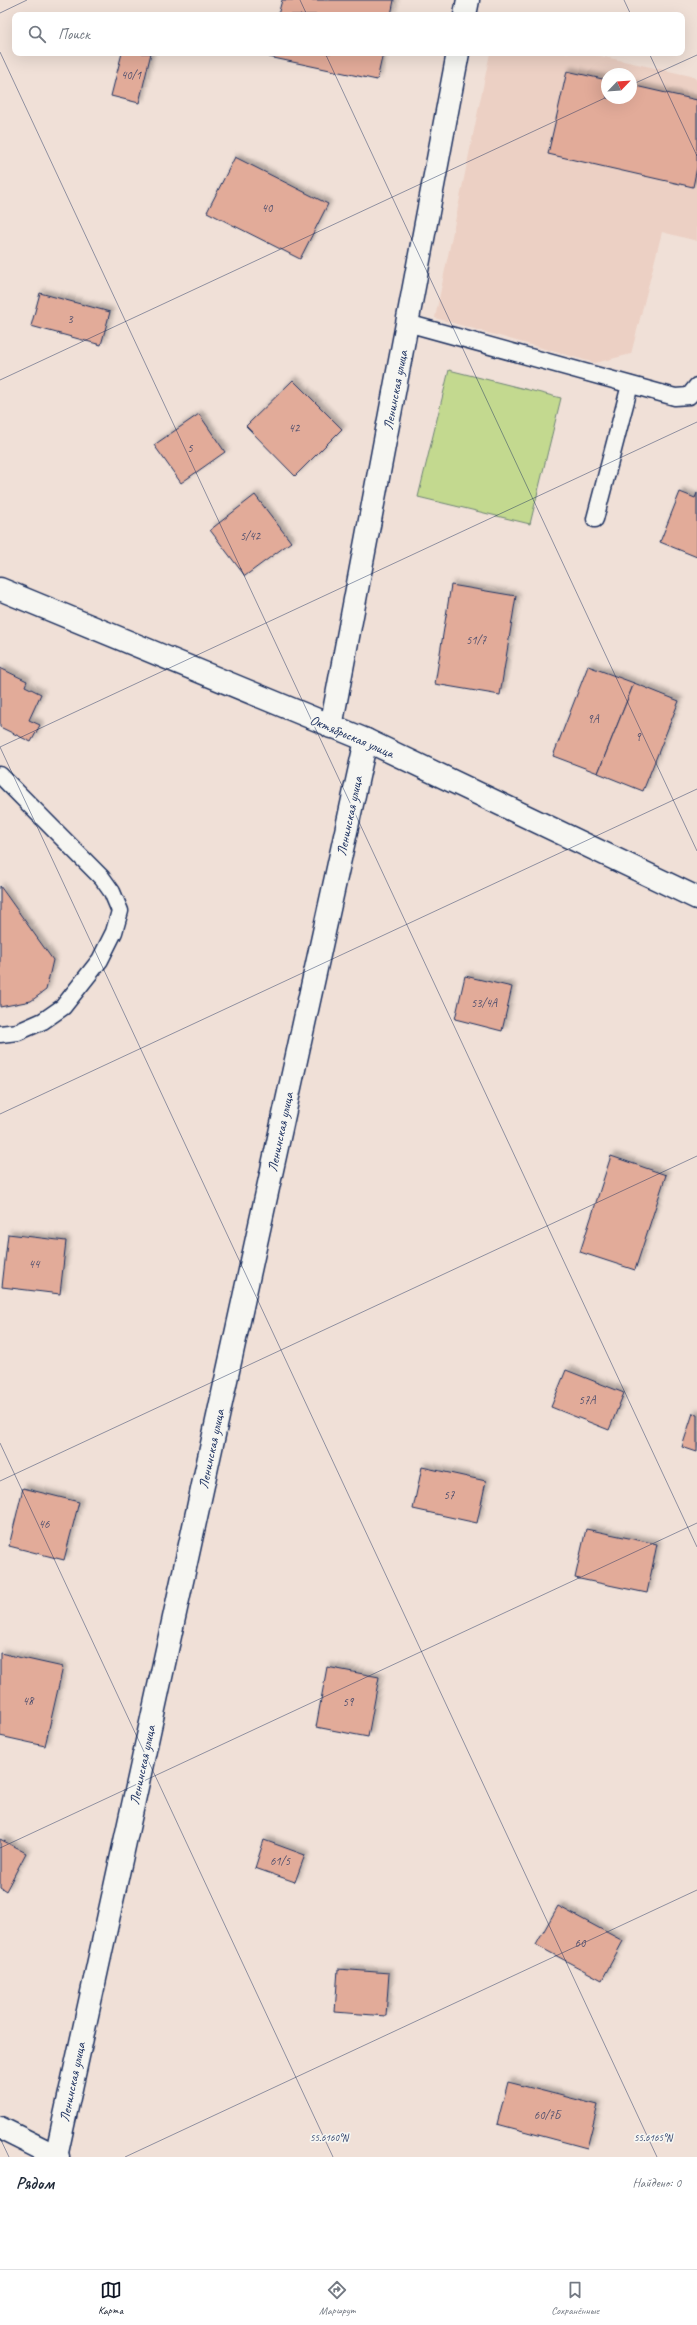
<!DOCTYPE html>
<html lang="ru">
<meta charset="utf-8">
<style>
body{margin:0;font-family:Caveat,sans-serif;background:#f6f6f7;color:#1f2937}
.compass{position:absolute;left:601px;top:68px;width:36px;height:36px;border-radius:50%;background:#fff;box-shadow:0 4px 16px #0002;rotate:65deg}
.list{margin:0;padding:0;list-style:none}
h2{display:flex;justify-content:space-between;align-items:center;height:52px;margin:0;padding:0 16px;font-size:17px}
h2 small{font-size:13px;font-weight:400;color:#747a83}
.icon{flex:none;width:22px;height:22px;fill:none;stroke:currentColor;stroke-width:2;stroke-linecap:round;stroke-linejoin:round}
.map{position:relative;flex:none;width:697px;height:2157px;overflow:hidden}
.search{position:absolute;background:#fff;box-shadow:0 4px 16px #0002;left:12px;right:12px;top:12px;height:44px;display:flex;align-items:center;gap:10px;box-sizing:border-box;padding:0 14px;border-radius:8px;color:#747a83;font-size:15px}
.sheet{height:112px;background:#fff}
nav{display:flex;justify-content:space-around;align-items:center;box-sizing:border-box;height:56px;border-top:1px solid #e0e1e3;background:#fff;font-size:11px;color:#747a83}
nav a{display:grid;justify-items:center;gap:2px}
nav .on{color:#111827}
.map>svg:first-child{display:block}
.built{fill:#ecd0c4;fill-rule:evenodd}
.green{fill:#c3d98f;stroke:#6f8476}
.building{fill:#e2ab99;stroke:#1b2f5e;filter:url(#shadow)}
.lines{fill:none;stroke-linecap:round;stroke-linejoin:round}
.lane-casing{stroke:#1b2f5e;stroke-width:19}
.street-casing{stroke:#1b2f5e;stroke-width:25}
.secondary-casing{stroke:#1b2f5e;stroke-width:25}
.lane{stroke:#f6f6f2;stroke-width:16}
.street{stroke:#f6f6f2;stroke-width:22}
.secondary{stroke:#f6f6f2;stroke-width:22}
.ticks{fill:none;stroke:#1b2f5e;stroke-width:1;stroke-opacity:0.45}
.labels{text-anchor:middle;stroke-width:3.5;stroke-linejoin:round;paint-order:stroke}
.number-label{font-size:12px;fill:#4d4e6d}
.street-label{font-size:14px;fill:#1b2f5e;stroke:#f6f6f2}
.ticks-label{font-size:10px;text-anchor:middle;fill:#1b2f5e;stroke:#f6f6f2;stroke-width:3.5;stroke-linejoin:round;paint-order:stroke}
</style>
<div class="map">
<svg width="697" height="2157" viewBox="0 0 697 2157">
<defs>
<filter id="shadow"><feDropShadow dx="3.5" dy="-3.5" stdDeviation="2" flood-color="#0004"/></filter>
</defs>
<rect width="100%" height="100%" fill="#f0e0d7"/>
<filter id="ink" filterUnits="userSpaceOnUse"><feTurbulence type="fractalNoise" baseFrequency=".025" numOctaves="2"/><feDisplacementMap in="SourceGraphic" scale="8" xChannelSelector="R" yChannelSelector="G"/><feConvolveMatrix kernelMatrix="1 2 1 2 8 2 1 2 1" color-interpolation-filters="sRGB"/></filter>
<g filter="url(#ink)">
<path class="built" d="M490 53H587L691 76 697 79V241L662 232 631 354 595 363 435 318ZM607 74H631V98H607Z"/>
<path class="green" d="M449 370 561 398 530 524 418 497Z"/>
<g class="building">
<path d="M282 0H394L391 15H278Z"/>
<path d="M122 53H151L139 103 111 96Z"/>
<path d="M270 53H383L377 80 269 57Z"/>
<path d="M567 71 607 80V98H631V85L697 100V167L693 187 548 154Z"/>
<path d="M235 157 328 204 300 259 207 212Z"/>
<path d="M40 293 110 312 101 345 31 326Z"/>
<path d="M293 380 342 429 295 476 246 426Z"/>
<path d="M199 414 225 452 181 483 154 445Z"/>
<path d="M680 492 695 498 697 493V557L660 542Z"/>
<path d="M255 495 291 542 245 576 210 530Z"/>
<path d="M451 585 516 596 500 695 435 684Z"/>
<path d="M588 666 634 683 598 773 553 756Z"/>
<path d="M0 668 27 681 25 686 41 694 29 720 40 725 31 742 0 727Z"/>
<path d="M634 683 679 701 643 791 598 773Z"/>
<path d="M0 886 53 960 46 990 31 1001 0 1007Z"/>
<path d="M465 976 512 987 502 1031 455 1019Z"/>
<path d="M611 1156 666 1175 635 1270 580 1252Z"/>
<path d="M8 1234 66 1241 60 1294 2 1287Z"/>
<path d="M566 1370 624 1393 609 1430 551 1407Z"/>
<path d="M693 1413 697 1414V1452L682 1447Z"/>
<path d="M422 1467 486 1481 477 1523 413 1509Z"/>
<path d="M23 1488 79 1502 64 1560 9 1546Z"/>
<path d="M586 1529 657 1544 647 1593 575 1578Z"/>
<path d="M0 1653 63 1667 45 1746 0 1736Z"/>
<path d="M327 1667 379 1677 368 1737 316 1727Z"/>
<path d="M0 1839 26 1853 6 1891 0 1887Z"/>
<path d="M264 1840 305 1855 295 1882 255 1868Z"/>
<path d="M558 1906 623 1941 602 1980 536 1945Z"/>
<path d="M338 1969 389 1973 386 2016 335 2012Z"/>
<path d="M508 2082 598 2105 587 2148 497 2124Z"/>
</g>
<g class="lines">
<defs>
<g id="lane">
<path d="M407 323 675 397 689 396 697 386"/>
<path d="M595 519 630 385"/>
<path d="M0 775 102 878 112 892 120 911 114 932 100 960 63 1007 43 1021 18 1032 0 1034"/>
</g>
<g id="street">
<path d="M465 15 468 0"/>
<path d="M331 727 458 53"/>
<path d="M0 2128 58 2157"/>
<path d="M56 2157 366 740"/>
</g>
<path id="secondary" d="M0 589 366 740 697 898"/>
</defs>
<use href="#lane" class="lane-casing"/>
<use href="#street" class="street-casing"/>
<use href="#secondary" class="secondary-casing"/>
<use href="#lane" class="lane"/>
<use href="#street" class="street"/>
<use href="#secondary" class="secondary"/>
</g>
</g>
<path class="ticks" d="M300 0 307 15M624 0 631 15M0 13 27 0M0 52 697 1547M325 53 697 851M649 53 697 156M631 85 697 55M0 380 607 97M0 747 697 422M0 747 657 2157M0 1114 697 789M0 1443 333 2157M0 1481 697 1156M0 1848 697 1523M0 2138 9 2157M125 2157 697 1890"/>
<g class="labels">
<g class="number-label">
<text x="131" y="79">40/1</text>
<text x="267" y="212">40</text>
<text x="70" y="323">3</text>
<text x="294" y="432">42</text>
<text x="190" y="452">5</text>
<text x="250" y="540">5/42</text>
<text x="476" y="644">51/7</text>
<text x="593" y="723">9А</text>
<text x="638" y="741">9</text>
<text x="484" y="1007">53/4А</text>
<text x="34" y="1268">44</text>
<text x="587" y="1404">57А</text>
<text x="449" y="1499">57</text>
<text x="44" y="1528">46</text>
<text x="28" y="1705">48</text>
<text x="348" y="1706">59</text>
<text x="280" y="1865">61/5</text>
<text x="580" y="1947">60</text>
<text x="547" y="2119">60/7Б</text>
</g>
<g class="street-label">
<text transform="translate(395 390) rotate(-79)" y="5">Ленинская улица</text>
<text transform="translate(352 736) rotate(23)" y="5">Октябрьская улица</text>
<text transform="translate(349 816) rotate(-78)" y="5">Ленинская улица</text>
<text transform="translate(280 1132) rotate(-78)" y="5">Ленинская улица</text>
<text transform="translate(211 1449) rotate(-78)" y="5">Ленинская улица</text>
<text transform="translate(142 1765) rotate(-78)" y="5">Ленинская улица</text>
<text transform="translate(72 2082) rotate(-78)" y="5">Ленинская улица</text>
</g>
</g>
<g class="ticks-label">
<text x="329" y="2141">55.6160°N</text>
<text x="653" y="2141">55.6165°N</text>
</g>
</svg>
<svg class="compass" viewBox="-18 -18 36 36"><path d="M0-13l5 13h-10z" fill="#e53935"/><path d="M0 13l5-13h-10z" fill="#747a83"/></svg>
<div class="search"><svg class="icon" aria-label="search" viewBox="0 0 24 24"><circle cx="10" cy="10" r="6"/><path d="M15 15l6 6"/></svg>Поиск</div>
</div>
<section class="sheet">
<h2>Рядом<small>Найдено: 0</small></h2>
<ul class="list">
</ul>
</section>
<nav>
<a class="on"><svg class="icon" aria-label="map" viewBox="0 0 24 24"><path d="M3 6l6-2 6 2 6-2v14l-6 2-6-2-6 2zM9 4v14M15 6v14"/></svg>Карта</a>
<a><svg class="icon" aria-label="directions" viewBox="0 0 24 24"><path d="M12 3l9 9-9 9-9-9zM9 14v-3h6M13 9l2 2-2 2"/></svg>Маршрут</a>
<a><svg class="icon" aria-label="saved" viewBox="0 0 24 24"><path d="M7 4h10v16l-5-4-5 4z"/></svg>Сохранённые</a>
</nav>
